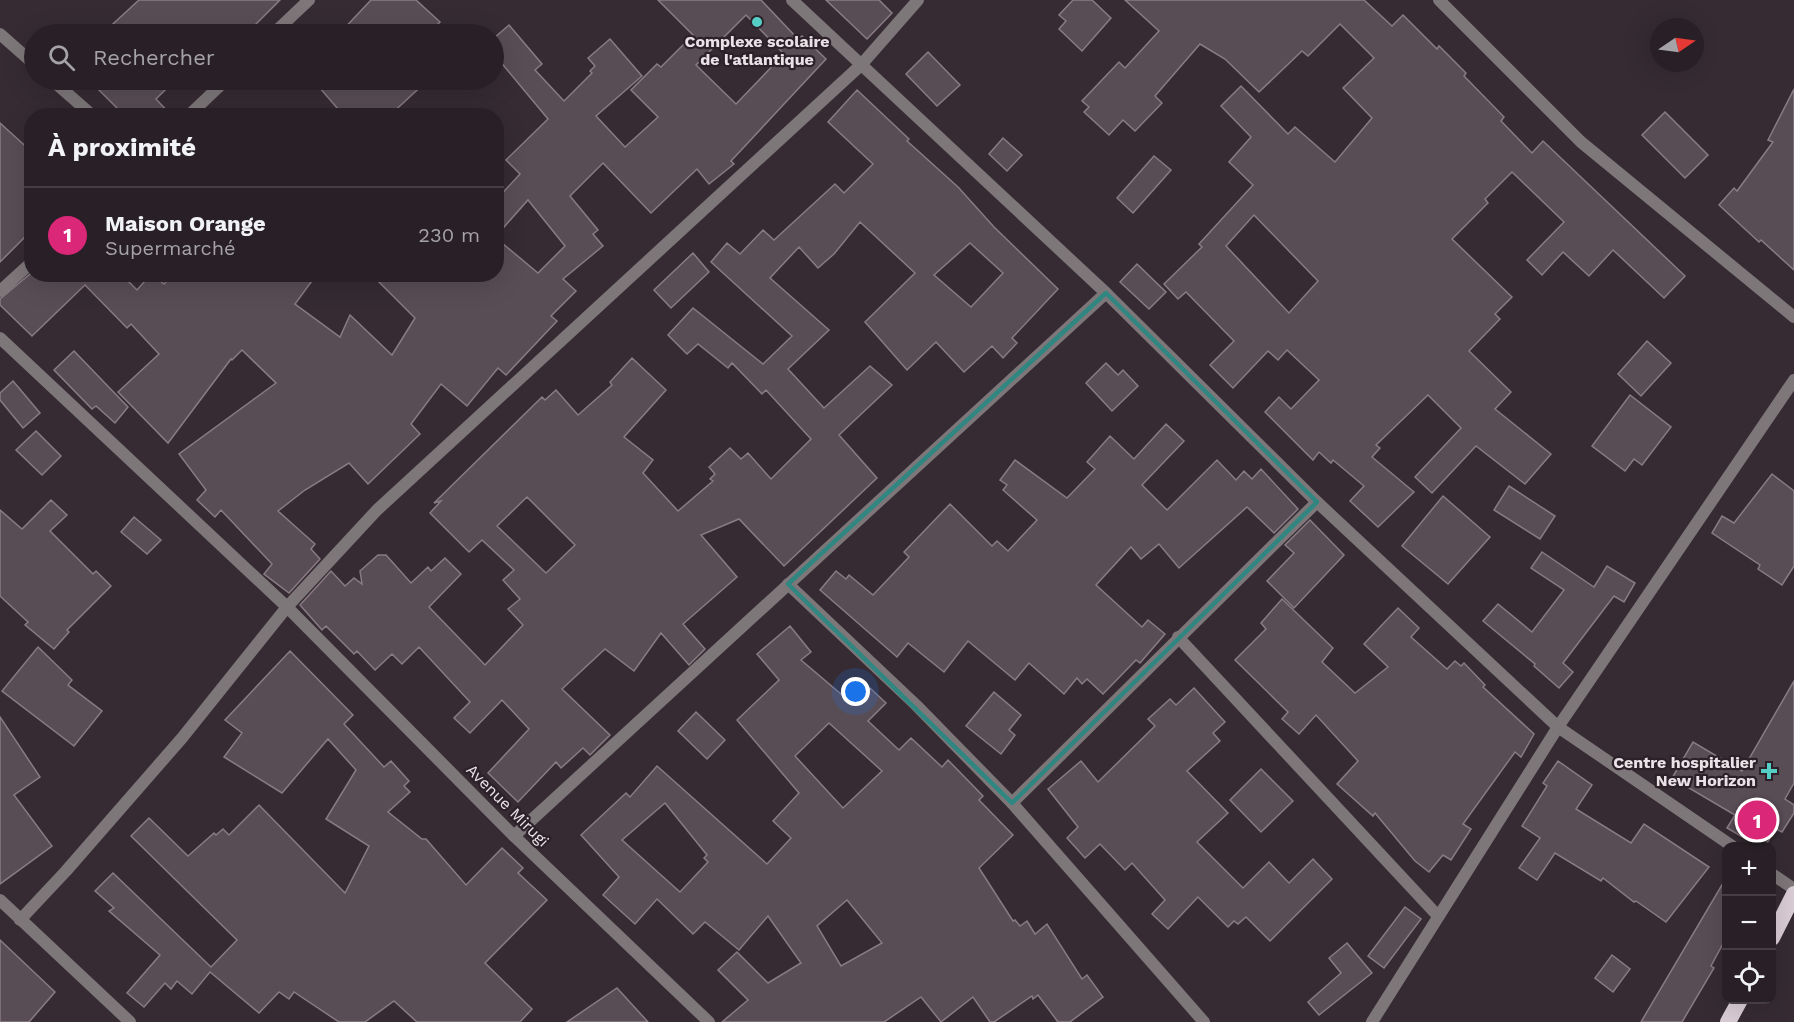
<!DOCTYPE html>
<html lang="fr">
<meta charset="utf-8">
<style>
body{margin:0;font-family:"Work Sans",sans-serif;background:#342d32;color:#f1f3f6}
.controls{position:absolute;right:18px;bottom:18px;display:grid;overflow:hidden;border-radius:12px;box-shadow:0 6px 24px #0002}
.controls button{width:54px;height:54px;display:grid;place-items:center;padding:0;border:0;border-bottom:2px solid #443e43;background:#282026;color:#f1f3f6;font:30px sans-serif}
.compass{position:absolute;left:1650px;top:18px;width:54px;height:54px;border-radius:50%;background:#282026;box-shadow:0 6px 24px #0002;rotate:77deg}
.you{position:absolute;left:856px;top:692px;width:21px;height:21px;margin:-15px;border:4px solid #fff;border-radius:50%;background:#1a73e8;box-shadow:0 0 0 9px #1a73e833}
.badge{display:grid;place-items:center;width:39px;height:39px;border-radius:50%;background:#db2777;color:#fff;font-size:20px;font-weight:700}
.pin{position:absolute;translate:-50% -50%;border:3px solid #fff;box-shadow:0 2px 6px #0006}
.list{margin:0;padding:0;list-style:none}
h2{display:flex;justify-content:space-between;align-items:center;height:78px;margin:0;padding:0 24px;font-size:26px}
h2 small{font-size:20px;font-weight:400;color:#a5a3a7}
.list li{display:grid;grid-template-columns:39px 1fr auto;gap:18px;align-items:center;box-sizing:border-box;height:96px;padding:0 24px;border-top:2px solid #443e43}
.list b{display:block;font-size:22px;white-space:nowrap}
.list p{margin:0;font-size:20px;white-space:nowrap;color:#a5a3a7}
.list em{font-size:20px;font-style:normal;color:#a5a3a7}
.icon{flex:none;width:33px;height:33px;fill:none;stroke:currentColor;stroke-width:2;stroke-linecap:round;stroke-linejoin:round}
.map{position:relative;flex:none;width:1794px;height:1022px;overflow:hidden}
.search{position:absolute;background:#282026;box-shadow:0 6px 24px #0002;left:24px;top:24px;width:480px;height:66px;display:flex;align-items:center;gap:15px;box-sizing:border-box;padding:0 21px;border-radius:33px;color:#a5a3a7;font-size:22px}
.panel{position:absolute;background:#282026;box-shadow:0 6px 24px #0002;left:24px;top:108px;width:480px;height:174px;border-radius:24px}
.map>svg:first-child{display:block}
.building{fill:#594d55;stroke:#897b84;stroke-width:1.5;fill-rule:evenodd}
.lines{fill:none;stroke-linecap:round;stroke-linejoin:round}
.minor{stroke:#7d777a;stroke-width:12}
.trunk{stroke:#daccd5;stroke-width:16}
.marked{fill:none;stroke:#308680;stroke-width:4.5;stroke-linejoin:round}
.poi-dot{fill:#55cec5;stroke:#2c2128;stroke-width:2}
.labels{text-anchor:middle;stroke-width:4.5;stroke-linejoin:round;paint-order:stroke}
.poi-label{font-size:16px;font-weight:bold;fill:#eae2e7;stroke:#2c2128}
.street-label{font-size:16px;fill:#eae2e7;stroke:#2c2128}
</style>
<div class="map">
<svg width="1794" height="1022" viewBox="0 0 1794 1022">
<rect width="100%" height="100%" fill="#362b32"/>
<g class="building">
<path d="M139 0H280L246 34H102Z"/>
<path d="M371 0H416L440 22 428 34H339Z"/>
<path d="M658 0H761L798 39 802 36 826 59 731 161 734 164 709 184 697 169 651 213 603 163 570 196 598 230 593 234 603 246 563 279 576 291 551 316 557 321 506 375 498 368 467 406 441 384 411 424 420 434 368 484 349 463 305 490 278 511 315 544 311 549 320 559 289 593 264 574 272 564 221 510 215 517 197 500 206 490 179 454 276 383 242 350 232 360 231 359 168 443 118 392 159 354 131 324 127 328 85 285 32 336 0 305V299L30 274H121L137 290 151 274 164 284 173 274H317L295 304 340 337 350 315 392 355 415 318 371 274H496V238L538 273 565 246 528 200 496 236V200L520 174 506 160 548 119 494 54V38L509 25 542 64 535 70 564 101 592 73 590 71 595 66 588 58 610 39 642 76 596 116 625 147 658 117 631 90 657 64 661 67 693 35ZM746 15 784 54 736 104 696 65Z"/>
<path d="M826 0H879L892 13 867 39Z"/>
<path d="M1073 0H1092L1111 18 1082 51 1059 29 1066 21 1059 15Z"/>
<path d="M1125 0H1364L1392 26 1403 15 1437 49 1439 46 1466 73 1464 76 1504 117 1501 121 1532 153 1543 141 1685 276 1664 298 1613 250 1589 276 1563 252 1542 275 1527 260 1564 222 1512 172 1485 199 1488 203 1452 239 1512 297 1495 314 1500 319 1469 351 1511 392 1495 409 1551 454 1525 484 1476 446 1432 493 1415 477 1461 428 1428 395 1376 445 1380 448 1372 457 1414 492 1378 527 1350 501 1364 486 1333 460 1331 463 1319 452 1313 460 1265 412 1279 397 1291 409 1319 380 1287 350 1278 360 1268 351 1233 388 1210 365 1234 341 1186 292 1178 299 1164 284 1202 247 1199 244 1253 185 1229 162 1251 137 1221 106 1241 86 1288 134 1295 127 1335 162 1372 118 1343 88 1374 58 1340 24 1308 56 1302 51 1259 92 1225 59 1200 44 1155 96 1162 103 1135 131 1123 120 1109 135 1084 112 1089 107 1082 101 1119 62 1125 68 1159 31ZM1254 215 1318 281 1289 313 1226 246Z"/>
<path d="M928 52 960 85 937 106 906 74Z"/>
<path d="M89 80H175L156 99 172 116H125Z"/>
<path d="M313 80H428L389 116H344Z"/>
<path d="M1794 89V270L1761 240 1759 242 1719 205 1734 188 1737 191 1773 142 1768 140Z"/>
<path d="M857 90 909 139 907 141 958 187 994 227 1058 289 1012 338 1017 343 1003 358 992 346 964 372 936 342 907 370 865 322 915 273 860 222 834 254 818 268 799 247 770 278 829 330 788 369 824 408 870 366 892 385 839 435 877 478 784 566 739 519 701 535 737 577 683 624 705 649 689 665 661 633 634 671 605 649 562 689 610 735 590 755 583 748 561 768 556 762 518 802 488 773 529 729 502 700 470 733 454 718 470 702 419 647 402 664 392 654 375 670 357 651 354 654 326 626 322 630 300 605 331 571 345 586 354 578 362 584 360 571 378 555H386L411 583 428 567 431 571 445 558 461 574 429 607 485 665 523 625 508 609 520 599 503 580 514 570 482 540 469 552 430 513 441 501 434 503 542 397 545 400 556 390 578 415 612 385 610 382 632 358 666 390 624 437 653 460 643 473 678 511 713 481 710 479 715 474 709 467 730 448 741 459 748 453 771 479 811 439 766 390 762 394 732 363 728 368 698 344 687 354 668 335 693 308 763 364 792 336 711 262 727 243 740 254 763 230 774 240 835 184 844 193 873 164 828 122ZM970 243 1003 273 971 307 934 275ZM527 497 575 545 546 573 497 526Z"/>
<path d="M1665 112 1708 155 1685 178 1642 135Z"/>
<path d="M0 123 32 152V230L0 262Z"/>
<path d="M1003 138 1022 155 1007 171 989 154Z"/>
<path d="M1154 156 1171 170 1133 213 1117 198Z"/>
<path d="M693 253 709 272 671 308 654 290Z"/>
<path d="M1137 264 1166 292 1149 309 1120 282Z"/>
<path d="M1647 341 1671 363 1641 396 1618 374Z"/>
<path d="M74 351 128 407 115 423 96 406 92 409 54 370Z"/>
<path d="M1106 363 1118 375 1123 370 1138 386 1112 411 1086 383Z"/>
<path d="M13 381 40 413 23 428 0 400V393Z"/>
<path d="M1630 395 1671 427 1642 465 1634 459 1625 471 1592 446Z"/>
<path d="M1166 424 1184 441 1142 485 1167 510 1217 460 1236 480 1244 471 1252 479 1261 469 1298 509 1274 533 1247 507 1179 568 1159 544 1141 559 1131 547 1096 585 1142 627 1148 620 1165 634 1140 663 1136 660 1103 694 1087 679 1082 684 1077 678 1064 694 1029 663 1015 680 968 641 944 672 908 643 897 657 820 590 836 571 846 579 849 575 873 595 909 557 904 552 950 504 992 546 997 541 1008 551 1037 520 1003 490 1007 485 1000 480 1015 460 1067 498 1095 469 1087 462 1110 436 1134 459Z"/>
<path d="M36 431 61 456 42 475 16 450Z"/>
<path d="M1772 474 1794 491V566L1782 585 1758 569 1760 565 1712 533 1722 516 1734 523Z"/>
<path d="M1509 486 1555 516 1540 539 1494 510Z"/>
<path d="M1443 496 1490 537 1448 584 1402 546Z"/>
<path d="M51 500 67 515 50 531 93 574 96 571 111 586 67 630 69 632 54 649 25 625 28 622 0 596V510L22 529Z"/>
<path d="M134 517 161 540 147 554 121 532Z"/>
<path d="M1310 520 1344 555 1294 608 1267 581 1294 553 1285 545Z"/>
<path d="M1542 552 1594 587 1607 566 1635 583 1624 602 1614 596 1563 663 1573 672 1559 688 1534 666 1535 664 1483 621 1498 604 1532 632 1564 590 1531 568Z"/>
<path d="M1282 599 1333 648 1322 662 1355 693 1388 667 1364 644 1398 608 1419 628 1411 637 1447 669 1455 661 1461 666 1464 663 1485 685 1483 687 1534 734 1521 757 1515 752 1463 824 1471 829 1451 860 1443 855 1429 872 1415 861 1375 813 1373 816 1337 784 1358 761 1316 715 1299 734 1282 719 1288 712 1235 660 1266 629 1261 623Z"/>
<path d="M790 626 811 652 801 660 854 705 870 688 886 703 868 721 899 750 911 738 942 767 948 760 983 796 979 800 1013 835 979 868 1013 921 1015 920 1020 926 1027 921 1035 934 1047 924 1082 979 1087 975 1103 997 1070 1022H1058L1038 995 1033 999 1032 996 994 1022H990L973 997 941 1022 921 997 884 1022H722L748 1000 718 970 737 952 768 983 801 963 768 916 739 950 705 922 693 934 657 899 635 924 603 895 619 877 581 835 626 793 630 797 657 766 767 864 791 838 773 821 799 793 737 720 779 680 757 654ZM829 723 882 771 843 808 795 756ZM665 803 707 855 704 858 708 862 680 892 622 840ZM847 900 882 943 841 966 817 926Z"/>
<path d="M38 647 72 680 68 685 102 711 74 746 2 691Z"/>
<path d="M290 651 353 715 344 724 384 767 391 761 409 781 404 786 410 792 388 812 422 839H426L466 885 502 848 523 868 518 873 547 900 485 963 532 1009 520 1022H417L394 1001 365 1022H339L294 992 289 999 279 992 259 1013 210 972 192 994 177 981 171 989 165 983 144 1007 127 993 160 955 109 911 114 908 95 891 113 873 211 967 237 940 131 836 149 818 188 856 214 833 216 835 223 829 229 835 259 805 345 893 369 846 326 819 356 770 328 739 282 793 224 757 242 733 225 720Z"/>
<path d="M1794 681V783L1785 799 1794 805V813L1782 832 1776 829 1765 846H1758L1727 828 1735 815 1672 778 1693 742 1742 771Z"/>
<path d="M1194 688 1225 722 1213 733 1220 741 1187 771 1228 813 1197 842 1243 888 1269 862 1289 883 1313 859 1332 879 1270 941 1246 917 1238 924 1234 921 1228 927 1198 897 1168 929 1152 914 1165 900 1132 863 1125 870 1100 844 1085 858 1067 838 1078 827 1048 789 1081 761 1098 782 1155 726 1148 719 1170 699 1176 705Z"/>
<path d="M994 692 1021 715 1009 730 1015 735 1001 754 966 726Z"/>
<path d="M696 712 725 740 707 759 678 731Z"/>
<path d="M0 717 40 777 14 795 52 846 0 884Z"/>
<path d="M1558 761 1592 785 1576 809 1631 843 1644 824 1709 867 1666 922 1636 901 1634 902 1603 878 1601 881 1555 853 1537 880 1519 868 1540 838 1522 826 1547 786 1543 783Z"/>
<path d="M1261 769 1293 801 1261 832 1230 800Z"/>
<path d="M1726 878V938L1711 966 1714 968 1682 1022H1641Z"/>
<path d="M1405 907 1421 919 1384 968 1368 956Z"/>
<path d="M0 940 55 992 29 1022H0Z"/>
<path d="M1347 943 1372 973 1319 1015 1308 1002 1341 973 1329 958Z"/>
<path d="M1612 955 1630 969 1613 992 1595 978Z"/>
<path d="M617 988 648 1022H567Z"/>
</g>
<g class="lines">
<g class="minor">
<path d="M792 0 1106 293 1317 502 1558 727 1732 846"/>
<path d="M1439 0 1581 142 1794 317"/>
<path d="M0 34 34 64"/>
<path d="M273 34 309 0"/>
<path d="M52 80 93 116"/>
<path d="M188 116 226 80"/>
<path d="M0 291 32 262"/>
<path d="M0 338 287 607 514 836 709 1022"/>
<path d="M788 584 916 705 1012 803 1204 1022"/>
<path d="M1178 637 1438 916"/>
<path d="M1012 803 1317 502"/>
<path d="M514 836 1106 293"/>
<path d="M1772 874 1794 889"/>
<path d="M0 900 130 1022"/>
<path d="M20 920 66 871 182 738 287 607 377 510 861 65 918 0"/>
<path d="M1372 1022 1558 727 1794 380"/>
</g>
<g class="trunk">
<path d="M1772 938 1794 894"/>
<path d="M1728 1022 1740 1000"/>
</g>
</g>
<path class="marked" d="M1106 293 1317 502 1012 803 788 584Z"/>
<g class="poi-dot">
<circle cx="757" cy="22" r="6"/>
<path d="M1766 762h6v6h6v6h-6v6h-6v-6h-6v-6h6z"/>
</g>
<g class="labels">
<g class="poi-label">
<text x="757" y="47">Complexe scolaire<tspan x="757" dy="18">de l'atlantique</tspan></text>
<text x="1756" y="768" text-anchor="end">Centre hospitalier<tspan x="1756" dy="18">New Horizon</tspan></text>
</g>
<g class="street-label">
<text transform="translate(508 805) rotate(45)" y="6">Avenue Mirugi</text>
</g>
</g>
</svg>
<div class="controls">
<button>+</button>
<button>−</button>
<button><svg class="icon" aria-label="locate" viewBox="0 0 24 24"><circle cx="12" cy="12" r="6"/><path d="M12 2v4M12 18v4M2 12h4M18 12h4"/></svg></button>
</div>
<svg class="compass" viewBox="-18 -18 36 36"><path d="M0-13l5 13h-10z" fill="#e53935"/><path d="M0 13l5-13h-10z" fill="#a5a3a7"/></svg>
<div class="you"></div>
<div class="pin badge" style="left:1757px;top:820px">1</div>
<div class="search"><svg class="icon" aria-label="search" viewBox="0 0 24 24"><circle cx="10" cy="10" r="6"/><path d="M15 15l6 6"/></svg>Rechercher</div>
<section class="panel">
<h2>À proximité<small></small></h2>
<ul class="list">
<li><span class="badge">1</span><div><b>Maison Orange</b><p>Supermarché</p></div><em>230 m</em></li>
</ul>
</section>
</div>
